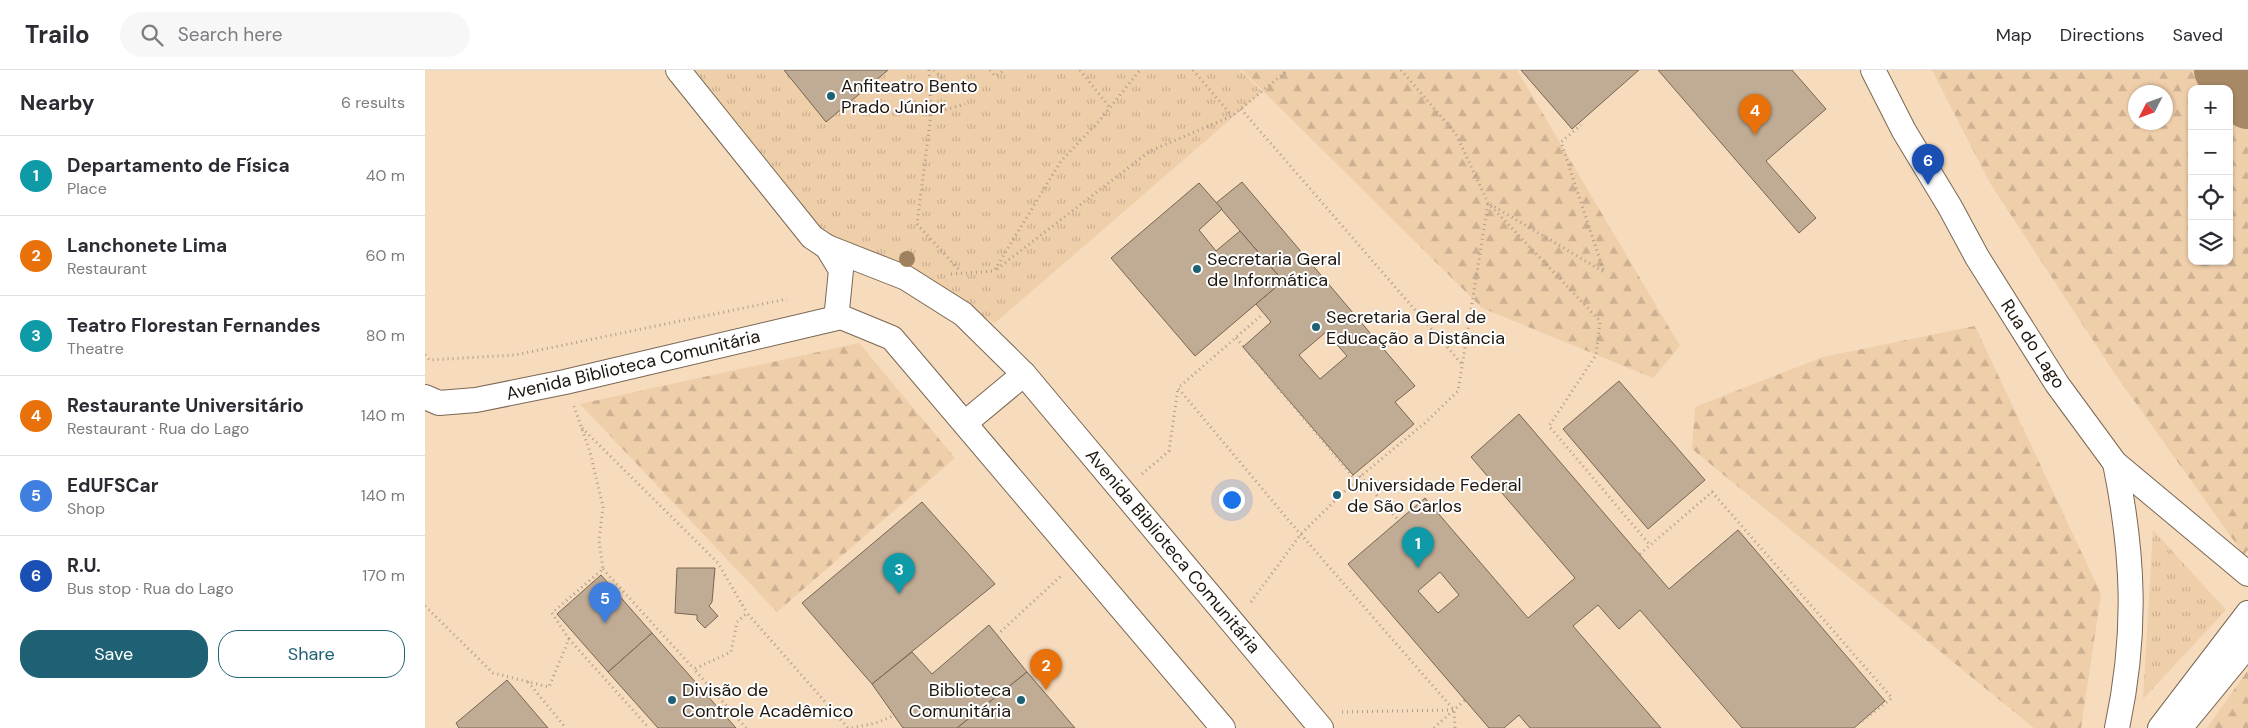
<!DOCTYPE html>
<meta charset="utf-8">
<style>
body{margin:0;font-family:"DM Sans",sans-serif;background:#f7f7f7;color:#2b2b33}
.controls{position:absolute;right:15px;top:15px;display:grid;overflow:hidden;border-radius:10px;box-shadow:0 1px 4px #0004}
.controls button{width:45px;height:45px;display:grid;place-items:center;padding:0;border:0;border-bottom:1px solid #e1e1e2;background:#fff;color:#2b2b33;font:25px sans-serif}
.compass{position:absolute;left:1703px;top:15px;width:45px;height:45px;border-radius:50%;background:#fff;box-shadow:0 1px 4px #0004;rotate:228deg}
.you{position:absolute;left:806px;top:429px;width:18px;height:18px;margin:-12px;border:4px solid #fff;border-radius:50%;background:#1a73e8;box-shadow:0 0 0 8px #1a73e833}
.badge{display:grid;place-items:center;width:32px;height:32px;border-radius:50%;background:#1e6174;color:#fff;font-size:16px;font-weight:700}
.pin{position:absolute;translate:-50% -41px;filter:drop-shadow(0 1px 2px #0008)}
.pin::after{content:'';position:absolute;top:26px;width:18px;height:15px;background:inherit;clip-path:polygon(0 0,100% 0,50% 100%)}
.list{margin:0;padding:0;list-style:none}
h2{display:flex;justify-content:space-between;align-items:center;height:65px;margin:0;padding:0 20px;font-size:21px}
h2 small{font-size:16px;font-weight:400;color:#7c7c81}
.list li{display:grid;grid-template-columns:32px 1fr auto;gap:15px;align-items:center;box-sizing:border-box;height:80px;padding:0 20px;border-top:1px solid #e1e1e2}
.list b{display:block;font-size:19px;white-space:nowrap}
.list p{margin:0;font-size:16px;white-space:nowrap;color:#7c7c81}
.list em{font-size:16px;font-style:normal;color:#7c7c81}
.actions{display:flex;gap:10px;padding:15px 20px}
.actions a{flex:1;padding:11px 0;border:1px solid #1e6174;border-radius:20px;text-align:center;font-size:18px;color:#1e6174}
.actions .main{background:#1e6174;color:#fff}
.icon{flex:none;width:28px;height:28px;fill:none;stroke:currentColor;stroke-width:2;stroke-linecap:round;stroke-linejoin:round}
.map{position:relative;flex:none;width:1823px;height:658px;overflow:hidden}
header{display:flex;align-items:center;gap:30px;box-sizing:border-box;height:70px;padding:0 25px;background:#fff;border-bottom:1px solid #e1e1e2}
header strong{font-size:24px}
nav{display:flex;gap:28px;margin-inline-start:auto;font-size:18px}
.search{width:350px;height:45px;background:#f7f7f7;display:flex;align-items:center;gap:12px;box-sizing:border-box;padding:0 18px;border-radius:28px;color:#7c7c81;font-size:19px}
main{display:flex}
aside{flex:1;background:#fff}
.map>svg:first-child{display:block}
.built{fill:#f6dbbd;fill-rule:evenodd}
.grass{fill:url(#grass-tufts)}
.forest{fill:url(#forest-firs);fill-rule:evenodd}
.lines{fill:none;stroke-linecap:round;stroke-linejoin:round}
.river{stroke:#a78966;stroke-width:54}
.building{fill:#c0ac95;stroke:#786551;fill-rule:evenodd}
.street-casing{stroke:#7a6753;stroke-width:26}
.path{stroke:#ad9c8a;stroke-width:3;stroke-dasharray:1 4;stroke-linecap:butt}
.street{stroke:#fff;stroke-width:24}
.tree{fill:#9e825e}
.poi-dot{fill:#1e6174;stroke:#fff;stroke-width:2}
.labels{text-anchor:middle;stroke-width:4;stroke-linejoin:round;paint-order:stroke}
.poi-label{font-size:18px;fill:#1f170f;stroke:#fff;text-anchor:start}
.street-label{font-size:18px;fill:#1f170f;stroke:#fff}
</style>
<header>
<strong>Trailo</strong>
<div class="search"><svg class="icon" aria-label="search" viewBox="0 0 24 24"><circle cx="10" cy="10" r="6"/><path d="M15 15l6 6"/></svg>Search here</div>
<nav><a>Map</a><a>Directions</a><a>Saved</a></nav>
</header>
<main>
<aside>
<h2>Nearby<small>6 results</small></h2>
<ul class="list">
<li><span class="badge" style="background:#0f9aa8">1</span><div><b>Departamento de Física</b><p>Place</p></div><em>40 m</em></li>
<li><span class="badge" style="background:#e8710a">2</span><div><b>Lanchonete Lima</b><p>Restaurant</p></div><em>60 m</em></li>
<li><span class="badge" style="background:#0f9aa8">3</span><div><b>Teatro Florestan Fernandes</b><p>Theatre</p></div><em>80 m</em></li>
<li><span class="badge" style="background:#e8710a">4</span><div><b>Restaurante Universitário</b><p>Restaurant · Rua do Lago</p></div><em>140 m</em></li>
<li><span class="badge" style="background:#3f7fe0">5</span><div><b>EdUFSCar</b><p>Shop</p></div><em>140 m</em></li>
<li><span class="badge" style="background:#1a4fb4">6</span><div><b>R.U.</b><p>Bus stop · Rua do Lago</p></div><em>170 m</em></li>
</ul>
<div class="actions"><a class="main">Save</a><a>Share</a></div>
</aside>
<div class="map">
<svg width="1823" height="658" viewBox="0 0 1823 658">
<defs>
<pattern id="grass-tufts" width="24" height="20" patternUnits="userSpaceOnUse" patternTransform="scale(1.25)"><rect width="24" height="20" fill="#efceaa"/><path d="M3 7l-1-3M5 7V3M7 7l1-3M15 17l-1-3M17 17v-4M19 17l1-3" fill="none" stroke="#ccb091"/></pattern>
<pattern id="forest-firs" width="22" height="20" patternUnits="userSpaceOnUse" patternTransform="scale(1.25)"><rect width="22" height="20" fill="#efceaa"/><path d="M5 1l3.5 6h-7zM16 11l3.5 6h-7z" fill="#ccb091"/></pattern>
</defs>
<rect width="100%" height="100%" fill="#fbe5ce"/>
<path class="built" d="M0 0H1823V658H0ZM1767 19H1804V191H1767ZM1710 22H1740V52H1710Z"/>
<g class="grass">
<path d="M253 0H815L837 22 570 253 541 237 402 177Z"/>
<path d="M1728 460 1801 540 1718 629Z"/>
</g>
<g class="forest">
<path d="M817 0H1092L1255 276 1228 308 1057 238Z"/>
<path d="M1507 0H1823V480L1819 485 1688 301 1565 113ZM1767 19H1804V191H1767ZM1710 22H1740V52H1710Z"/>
<path d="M1550 256 1676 524 1656 658H1609L1267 379 1270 337 1398 287Z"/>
<path d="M434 273 530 388 352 542 155 334Z"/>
<path d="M1823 600V658H1782Z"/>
</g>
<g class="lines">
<path class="river" d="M1796 0 1823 32"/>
</g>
<g class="building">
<path d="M359 0H463L401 52Z"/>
<path d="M1096 0H1214L1147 59Z"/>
<path d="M1233 0H1367L1401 39 1341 91 1391 148 1374 163Z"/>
<path d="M817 112 990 316 970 332 989 354 928 405 818 277 846 252 831 234 858 211 791 133ZM901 262 922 286 895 309 874 285Z"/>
<path d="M774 113 797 139 774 160 791 181 815 161 858 211 770 286 686 188Z"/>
<path d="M1194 311 1280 410 1223 459 1138 359Z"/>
<path d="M1094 344 1244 519 1313 460 1460 631 1429 658H1317L1215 540 1194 559 1173 535 1148 556 1236 658H1105L1094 645 1079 658H1064L923 494 1000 428 1103 548 1150 508 1046 387ZM1015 502 1034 525 1013 543 993 521Z"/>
<path d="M497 432 570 514 447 614 377 533Z"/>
<path d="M252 498H290L287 532 284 536 293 546 280 558 272 550V545L250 543Z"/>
<path d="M176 505 227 563 183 602 132 544Z"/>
<path d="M564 555 602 602 532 658H478L447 614 487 582 507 604Z"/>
<path d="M227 563 311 658H233L183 602Z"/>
<path d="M602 602 650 658H532Z"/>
<path d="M82 610 123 658H34L31 653Z"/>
</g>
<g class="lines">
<defs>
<g id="street">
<path d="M253 0 387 167 402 177 481 208 538 244 599 304 896 658"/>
<path d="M1448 0 1479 61 1525 137 1552 187 1632 314 1690 393 1823 504"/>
<path d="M402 177 416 200 412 240 416 247"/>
<path d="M0 327 14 333 51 330 140 312 416 247 467 268 798 658"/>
<path d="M540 353 599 304"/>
<path d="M1690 393C1709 486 1712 564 1692 658"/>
<path d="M1735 658 1823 543"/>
<path d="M1755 658 1823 575"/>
</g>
</defs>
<use href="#street" class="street-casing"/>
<g class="path">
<path d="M504 0 506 44 492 154 536 202"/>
<path d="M509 0 527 18"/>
<path d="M565 0 570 6 580 0"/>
<path d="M655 0 685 38"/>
<path d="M768 0 807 46"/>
<path d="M976 0 1031 64 1063 133 1175 251 1171 285 1124 356 1225 475"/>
<path d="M816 39 1036 293"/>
<path d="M506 44 540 34"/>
<path d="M572 199 725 81 807 46 863 0"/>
<path d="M526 204 569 201 636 91 675 50 715 0"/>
<path d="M839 243 753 318 865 452 1029 640 1030 658"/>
<path d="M811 268 931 410"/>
<path d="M0 285 4 290 90 285 362 229"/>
<path d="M157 358 293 493 322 543"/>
<path d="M717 404 744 381 753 318"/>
<path d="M935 406 974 451"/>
<path d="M1215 484 1287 422 1467 628 1437 651"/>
<path d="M178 499 269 599"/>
<path d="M826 532 876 464 931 410 1001 352 1033 321 1063 133 1179 202 1136 72 1156 55"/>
<path d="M0 536 68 603 124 617 144 569 224 658"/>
<path d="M572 565 636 506"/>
<path d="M144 569 127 543 178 499 174 470 178 437 165 382 149 336"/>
<path d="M103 612 141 658"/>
<path d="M917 642 1028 640"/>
<path d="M321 658 269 599 306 582 312 552 322 543 423 658"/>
<path d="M427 658 451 653 468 646"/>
<path d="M1009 658 1040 630"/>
</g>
<use href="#street" class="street"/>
</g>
<circle class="tree" cx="482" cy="189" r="8"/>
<g class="poi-dot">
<circle cx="406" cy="26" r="5"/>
<circle cx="772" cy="199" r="5"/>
<circle cx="891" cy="257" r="5"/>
<circle cx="912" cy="425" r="5"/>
<circle cx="247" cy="630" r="5"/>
<circle cx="596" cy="630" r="5"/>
</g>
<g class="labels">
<g class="poi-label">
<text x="416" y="22">Anfiteatro Bento<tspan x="416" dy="21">Prado Júnior</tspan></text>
<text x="782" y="195">Secretaria Geral<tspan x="782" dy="21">de Informática</tspan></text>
<text x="901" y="253">Secretaria Geral de<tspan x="901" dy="21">Educação a Distância</tspan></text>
<text x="922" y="421">Universidade Federal<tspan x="922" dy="21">de São Carlos</tspan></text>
<text x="257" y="626">Divisão de<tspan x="257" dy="21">Controle Acadêmico</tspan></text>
<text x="586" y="626" text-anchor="end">Biblioteca<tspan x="586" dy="21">Comunitária</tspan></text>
</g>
<g class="street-label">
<text transform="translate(1608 274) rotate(57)" y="6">Rua do Lago</text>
<text transform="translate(208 295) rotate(-13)" y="6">Avenida Biblioteca Comunitária</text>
<text transform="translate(748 481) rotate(50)" y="6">Avenida Biblioteca Comunitária</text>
</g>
</g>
</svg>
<div class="controls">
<button>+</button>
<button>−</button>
<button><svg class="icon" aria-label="locate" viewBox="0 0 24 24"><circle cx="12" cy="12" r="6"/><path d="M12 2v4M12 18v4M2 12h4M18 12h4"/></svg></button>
<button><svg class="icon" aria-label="layers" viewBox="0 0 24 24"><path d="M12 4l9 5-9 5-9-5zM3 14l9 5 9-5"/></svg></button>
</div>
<svg class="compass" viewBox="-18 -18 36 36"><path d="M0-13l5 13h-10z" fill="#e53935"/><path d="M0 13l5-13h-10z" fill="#7c7c81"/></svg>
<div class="you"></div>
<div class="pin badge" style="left:993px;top:498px;background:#0f9aa8">1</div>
<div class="pin badge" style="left:621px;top:620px;background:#e8710a">2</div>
<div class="pin badge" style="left:474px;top:524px;background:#0f9aa8">3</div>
<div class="pin badge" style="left:1330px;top:65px;background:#e8710a">4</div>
<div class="pin badge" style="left:180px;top:553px;background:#3f7fe0">5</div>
<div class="pin badge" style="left:1503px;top:115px;background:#1a4fb4">6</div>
</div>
</main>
